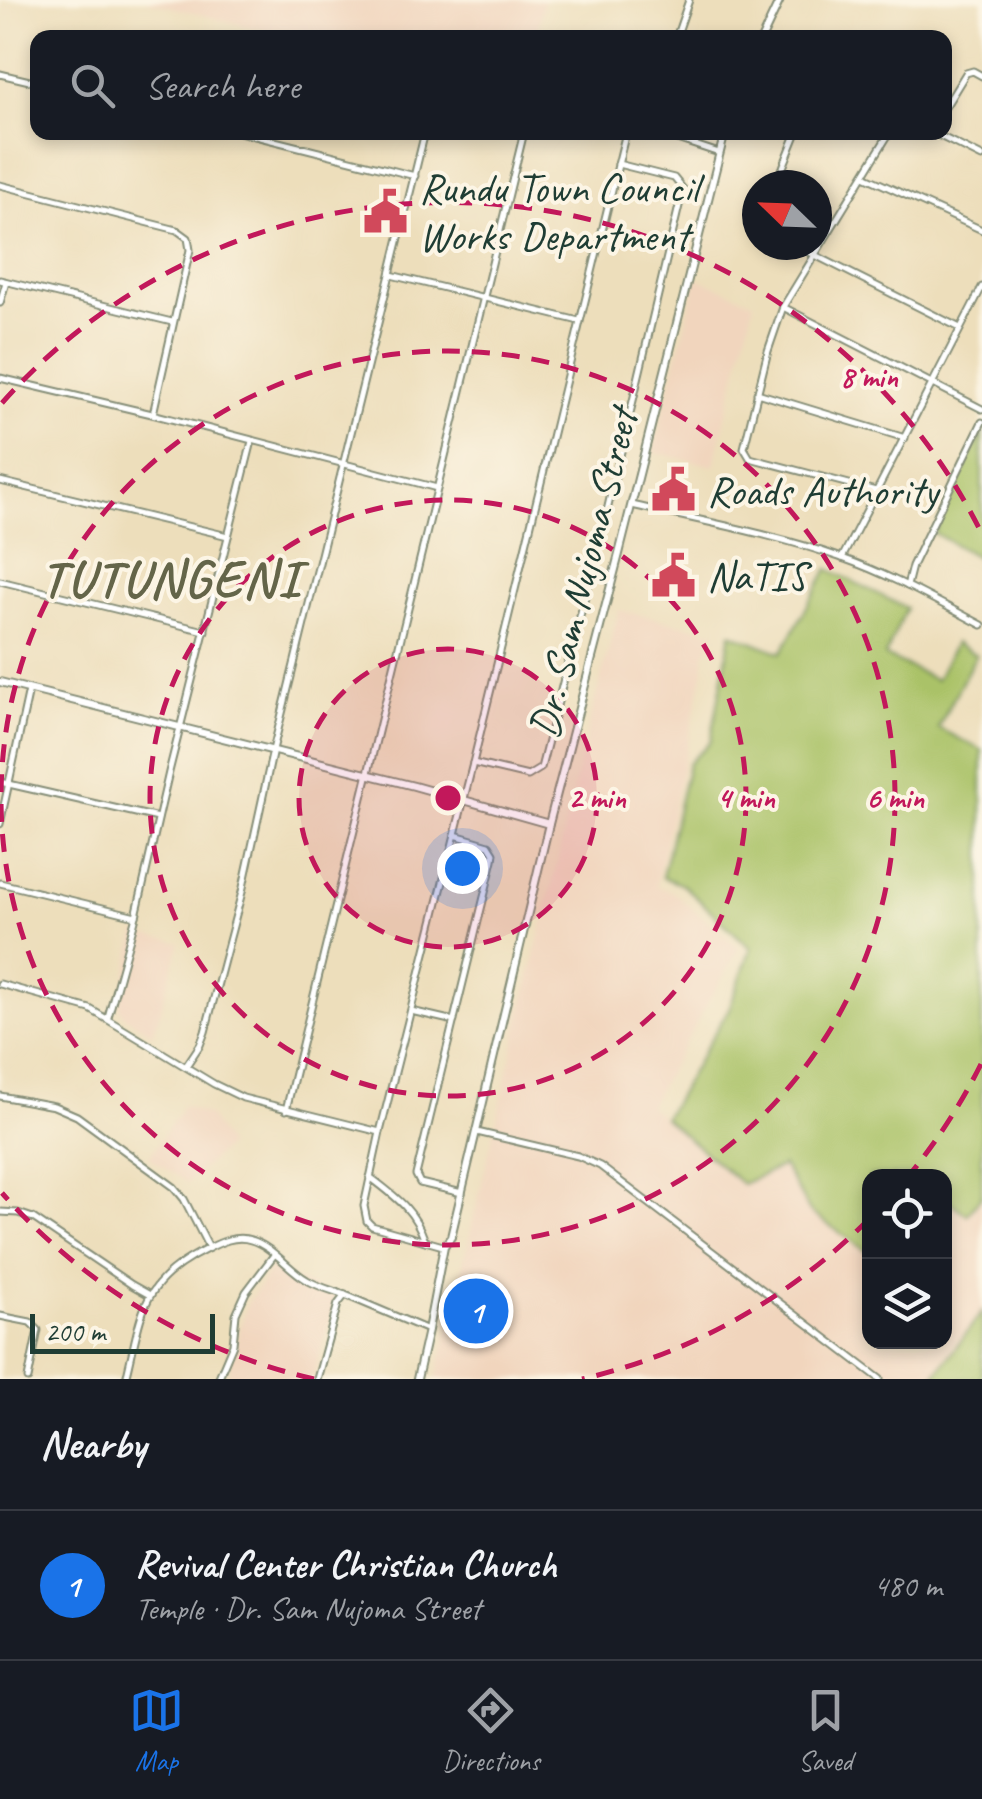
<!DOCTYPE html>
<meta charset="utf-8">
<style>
body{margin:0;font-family:Caveat,sans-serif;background:#20242c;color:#f1f3f6}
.controls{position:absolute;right:30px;bottom:30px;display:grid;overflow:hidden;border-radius:20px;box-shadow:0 5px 15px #0003}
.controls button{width:90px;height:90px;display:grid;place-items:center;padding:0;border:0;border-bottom:2px solid #363941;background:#171b24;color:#f1f3f6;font:50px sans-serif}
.compass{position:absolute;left:742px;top:170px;width:90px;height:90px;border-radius:50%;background:#171b24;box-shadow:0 5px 15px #0003;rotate:293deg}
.scale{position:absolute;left:30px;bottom:25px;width:185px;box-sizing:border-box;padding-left:10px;border:5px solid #1f3d34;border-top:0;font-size:28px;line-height:35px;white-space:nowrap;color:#1f3d34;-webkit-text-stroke:8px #fcf5e5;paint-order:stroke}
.you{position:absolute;left:462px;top:868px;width:35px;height:35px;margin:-25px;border:8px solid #fff;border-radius:50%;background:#1a73e8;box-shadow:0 0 0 15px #1a73e833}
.badge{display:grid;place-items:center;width:65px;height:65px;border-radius:50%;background:#1a73e8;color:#fff;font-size:32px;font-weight:700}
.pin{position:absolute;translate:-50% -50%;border:5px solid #fff;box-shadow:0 2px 10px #0006}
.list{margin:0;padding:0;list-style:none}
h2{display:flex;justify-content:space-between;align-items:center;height:130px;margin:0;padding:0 40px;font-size:42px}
h2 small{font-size:32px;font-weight:400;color:#9ea1a6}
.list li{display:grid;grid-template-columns:65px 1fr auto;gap:30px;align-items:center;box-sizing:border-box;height:150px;padding:0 40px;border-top:2px solid #363941}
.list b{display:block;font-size:38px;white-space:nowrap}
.list p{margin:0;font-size:32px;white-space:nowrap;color:#9ea1a6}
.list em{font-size:32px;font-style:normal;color:#9ea1a6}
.icon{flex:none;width:55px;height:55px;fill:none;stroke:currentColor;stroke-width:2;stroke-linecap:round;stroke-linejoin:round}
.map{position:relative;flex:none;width:982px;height:1379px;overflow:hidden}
.search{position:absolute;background:#171b24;box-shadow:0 5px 15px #0003;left:30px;right:30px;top:30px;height:110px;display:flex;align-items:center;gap:25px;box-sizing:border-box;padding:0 35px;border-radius:20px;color:#9ea1a6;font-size:38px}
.sheet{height:280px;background:#171b24}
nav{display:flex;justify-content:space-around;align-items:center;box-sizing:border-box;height:140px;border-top:2px solid #363941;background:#171b24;font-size:28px;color:#9ea1a6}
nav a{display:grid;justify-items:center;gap:5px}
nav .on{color:#1a73e8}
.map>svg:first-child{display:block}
.built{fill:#f1d5bd}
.green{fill:#aac267;stroke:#64804e;stroke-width:2.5}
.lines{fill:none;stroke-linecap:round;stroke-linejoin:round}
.minor-casing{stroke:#868e78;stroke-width:9}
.tertiary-casing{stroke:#868e78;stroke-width:10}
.minor{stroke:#fff;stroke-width:5}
.tertiary{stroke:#fff;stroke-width:6}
.ring{fill:none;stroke:#c2185b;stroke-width:5;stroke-dasharray:18 12}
.labels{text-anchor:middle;stroke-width:8;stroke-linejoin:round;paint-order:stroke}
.poi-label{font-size:42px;fill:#1f3d34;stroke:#fcf5e5;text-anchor:start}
.street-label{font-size:42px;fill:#1f3d34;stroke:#fcf5e5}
.district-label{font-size:52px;font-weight:bold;letter-spacing:2.5px;fill:#646549;stroke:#fcf5e5}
.centre{fill:#c2185b;stroke:#fcf5e5;stroke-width:5}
.ring-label{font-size:30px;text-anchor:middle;font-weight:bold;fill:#c2185b;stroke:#fcf5e5;stroke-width:8;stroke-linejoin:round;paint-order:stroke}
</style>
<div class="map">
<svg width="982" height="1379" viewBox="0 0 982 1379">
<rect width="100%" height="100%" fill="#fcf5e5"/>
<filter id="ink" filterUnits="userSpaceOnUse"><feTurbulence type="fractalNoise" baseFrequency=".01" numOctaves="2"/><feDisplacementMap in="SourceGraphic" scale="20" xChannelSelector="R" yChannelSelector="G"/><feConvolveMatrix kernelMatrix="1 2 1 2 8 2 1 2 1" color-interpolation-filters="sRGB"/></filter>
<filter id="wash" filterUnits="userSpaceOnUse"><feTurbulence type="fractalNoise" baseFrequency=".0048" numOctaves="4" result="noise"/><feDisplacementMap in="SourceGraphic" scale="40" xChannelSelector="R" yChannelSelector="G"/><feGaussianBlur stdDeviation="2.25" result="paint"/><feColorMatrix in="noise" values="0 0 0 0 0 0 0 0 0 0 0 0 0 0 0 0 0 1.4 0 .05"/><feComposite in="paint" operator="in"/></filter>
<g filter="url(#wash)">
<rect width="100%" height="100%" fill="#eddebb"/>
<g class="built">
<path d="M144 0H544L536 37 292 38Z"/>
<path d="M697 278 754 302 714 466 653 452Z"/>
<path d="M619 610 716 632 704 654V670L656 886 673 892 739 948 649 1106 742 1184 783 1166 810 1212 869 1253 870 1342H944L945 1198 967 1214 982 1195V1312L932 1379H436L591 715Z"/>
<path d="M136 933 180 943 153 1034 123 1015 119 1006Z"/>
<path d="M183 1106 209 1116 227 1146 187 1183 149 1157Z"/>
<path d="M274 1264 289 1277 336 1297 313 1379H227L246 1305Z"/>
</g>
<g class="green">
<path d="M982 432V560L934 533Z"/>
<path d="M828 569 906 608 885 656 936 680 955 643 976 655 938 728 982 750V1195L967 1215 945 1198 944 1176H870L869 1253 810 1212 783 1166 742 1184 664 1118 730 1007 751 948 683 885 662 877 688 764 711 741 731 633 781 653Z"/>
<path d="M982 1312V1379H932Z"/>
</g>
</g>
<g filter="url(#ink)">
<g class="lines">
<defs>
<g id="minor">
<path d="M676 38 689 0"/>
<path d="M0 74 38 83"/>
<path d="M944 109 966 73 973 71 982 76"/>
<path d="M239 132 415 176"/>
<path d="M656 132 719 153"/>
<path d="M932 132 982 157"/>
<path d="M864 176 982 230"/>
<path d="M0 185 177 230 188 238 190 250 153 414"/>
<path d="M776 185 797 132"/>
<path d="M795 245 960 328"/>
<path d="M391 275 579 321"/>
<path d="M0 280 172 322"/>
<path d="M0 303 6 282"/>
<path d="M783 307 982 409"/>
<path d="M0 378 152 414 437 488"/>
<path d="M757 393 905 438"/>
<path d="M0 481 228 536"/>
<path d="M876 491 750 458 744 448 768 351 783 307 890 132"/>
<path d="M632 505C702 521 774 534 842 558 891 575 936 601 982 625"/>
<path d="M842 558 982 287"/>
<path d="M0 581 205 631"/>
<path d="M907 586 912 566 982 422"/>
<path d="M473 763 528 776 541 768 606 515 683 189 674 178 618 164"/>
<path d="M0 782 158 818"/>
<path d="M0 824 29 690"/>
<path d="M455 835 489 845 494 853 493 860 416 1175 420 1183 462 1193"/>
<path d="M0 883 136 916"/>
<path d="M0 984 90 1009 214 1084 243 1098 380 1132"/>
<path d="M411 1011 454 1021"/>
<path d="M108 1017 136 916 169 772 252 441"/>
<path d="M186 1066 200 1045 205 1032 242 892 273 750 425 132"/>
<path d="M0 1096 54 1106 77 1116 174 1187 184 1199 209 1248"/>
<path d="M286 1110 524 132"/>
<path d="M477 1132 578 1156 600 1166 880 1379"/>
<path d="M370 1177C396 1197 414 1209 425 1241"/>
<path d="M0 1212 18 1213 33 1218 132 1285 148 1294"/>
<path d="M443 1246 372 1226 367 1221 364 1206 380 1132 473 763 626 132"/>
<path d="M0 1316 30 1322 38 1330 28 1379"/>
<path d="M219 1377 233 1344 236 1314 246 1292 274 1255"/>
<path d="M126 1379C143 1311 139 1283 207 1249 221 1242 235 1235 251 1240 272 1246 288 1269 307 1280 320 1288 336 1291 350 1297 376 1308 402 1319 428 1330"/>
<path d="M317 1379 338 1304 345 1295"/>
</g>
<g id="tertiary">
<path d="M762 38 780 0"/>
<path d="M0 682 414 786 549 824"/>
<path d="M417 1379 428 1330 444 1246 451 1237 549 824 619 554 725 132"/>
</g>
</defs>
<use href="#minor" class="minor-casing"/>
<use href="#tertiary" class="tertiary-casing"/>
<use href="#minor" class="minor"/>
<use href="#tertiary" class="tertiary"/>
</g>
</g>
<circle cx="448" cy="798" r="149" fill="#c2185b" fill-opacity=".12"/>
<g class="ring">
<circle cx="448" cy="798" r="149"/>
<circle cx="448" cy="798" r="298"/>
<circle cx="448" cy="798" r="447"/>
<path d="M981 1064A596 596 0 0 1 911 1173M869 1219A596 596 0 0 1 582 1379M314 1379A596 596 0 0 1 2 1193M2 403A596 596 0 0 1 981 532"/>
</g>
<defs>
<symbol id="civic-bare" viewBox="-9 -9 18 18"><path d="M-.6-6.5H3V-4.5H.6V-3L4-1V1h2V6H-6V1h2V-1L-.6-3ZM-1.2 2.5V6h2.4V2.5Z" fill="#d1495b" stroke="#fcf5e5" stroke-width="2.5" paint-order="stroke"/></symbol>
</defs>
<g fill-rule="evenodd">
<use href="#civic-bare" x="354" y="180" width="63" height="63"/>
<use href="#civic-bare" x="642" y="458" width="63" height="63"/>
<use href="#civic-bare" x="642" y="544" width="63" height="63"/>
</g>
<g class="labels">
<g class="poi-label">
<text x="419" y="202">Rundu Town Council<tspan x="419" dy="48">Works Department</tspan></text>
<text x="707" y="505">Roads Authority</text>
<text x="707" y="590">NaTIS</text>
</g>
<g class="street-label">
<text transform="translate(582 573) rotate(-76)" y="15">Dr. Sam Nujoma Street</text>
</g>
<g class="district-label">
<text x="171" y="596">TUTUNGENI</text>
</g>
</g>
<circle cx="448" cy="798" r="15" class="centre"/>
<g class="ring-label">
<text x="869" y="387">8 min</text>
<text x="597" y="808">2 min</text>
<text x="746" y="808">4 min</text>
<text x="895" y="808">6 min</text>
</g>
</svg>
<div class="controls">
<button><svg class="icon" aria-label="locate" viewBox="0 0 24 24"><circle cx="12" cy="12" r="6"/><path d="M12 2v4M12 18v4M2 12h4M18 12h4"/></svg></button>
<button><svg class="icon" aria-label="layers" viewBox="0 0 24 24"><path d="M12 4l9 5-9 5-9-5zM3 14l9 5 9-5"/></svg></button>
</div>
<svg class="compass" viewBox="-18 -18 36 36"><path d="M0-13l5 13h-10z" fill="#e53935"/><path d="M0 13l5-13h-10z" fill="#9ea1a6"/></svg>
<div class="scale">200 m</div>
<div class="you"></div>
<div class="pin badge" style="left:476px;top:1311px">1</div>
<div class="search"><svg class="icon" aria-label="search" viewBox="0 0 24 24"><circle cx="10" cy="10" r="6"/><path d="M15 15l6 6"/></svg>Search here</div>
</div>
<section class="sheet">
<h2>Nearby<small></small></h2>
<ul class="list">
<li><span class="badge">1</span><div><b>Revival Center Christian Church</b><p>Temple · Dr. Sam Nujoma Street</p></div><em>480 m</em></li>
</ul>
</section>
<nav>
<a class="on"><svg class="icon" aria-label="map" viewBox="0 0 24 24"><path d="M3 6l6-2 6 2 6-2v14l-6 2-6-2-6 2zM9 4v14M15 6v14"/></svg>Map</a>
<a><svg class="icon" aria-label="directions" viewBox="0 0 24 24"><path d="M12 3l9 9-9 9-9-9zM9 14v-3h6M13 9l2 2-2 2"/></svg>Directions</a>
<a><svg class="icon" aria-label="saved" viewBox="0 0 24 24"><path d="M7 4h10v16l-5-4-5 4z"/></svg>Saved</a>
</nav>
